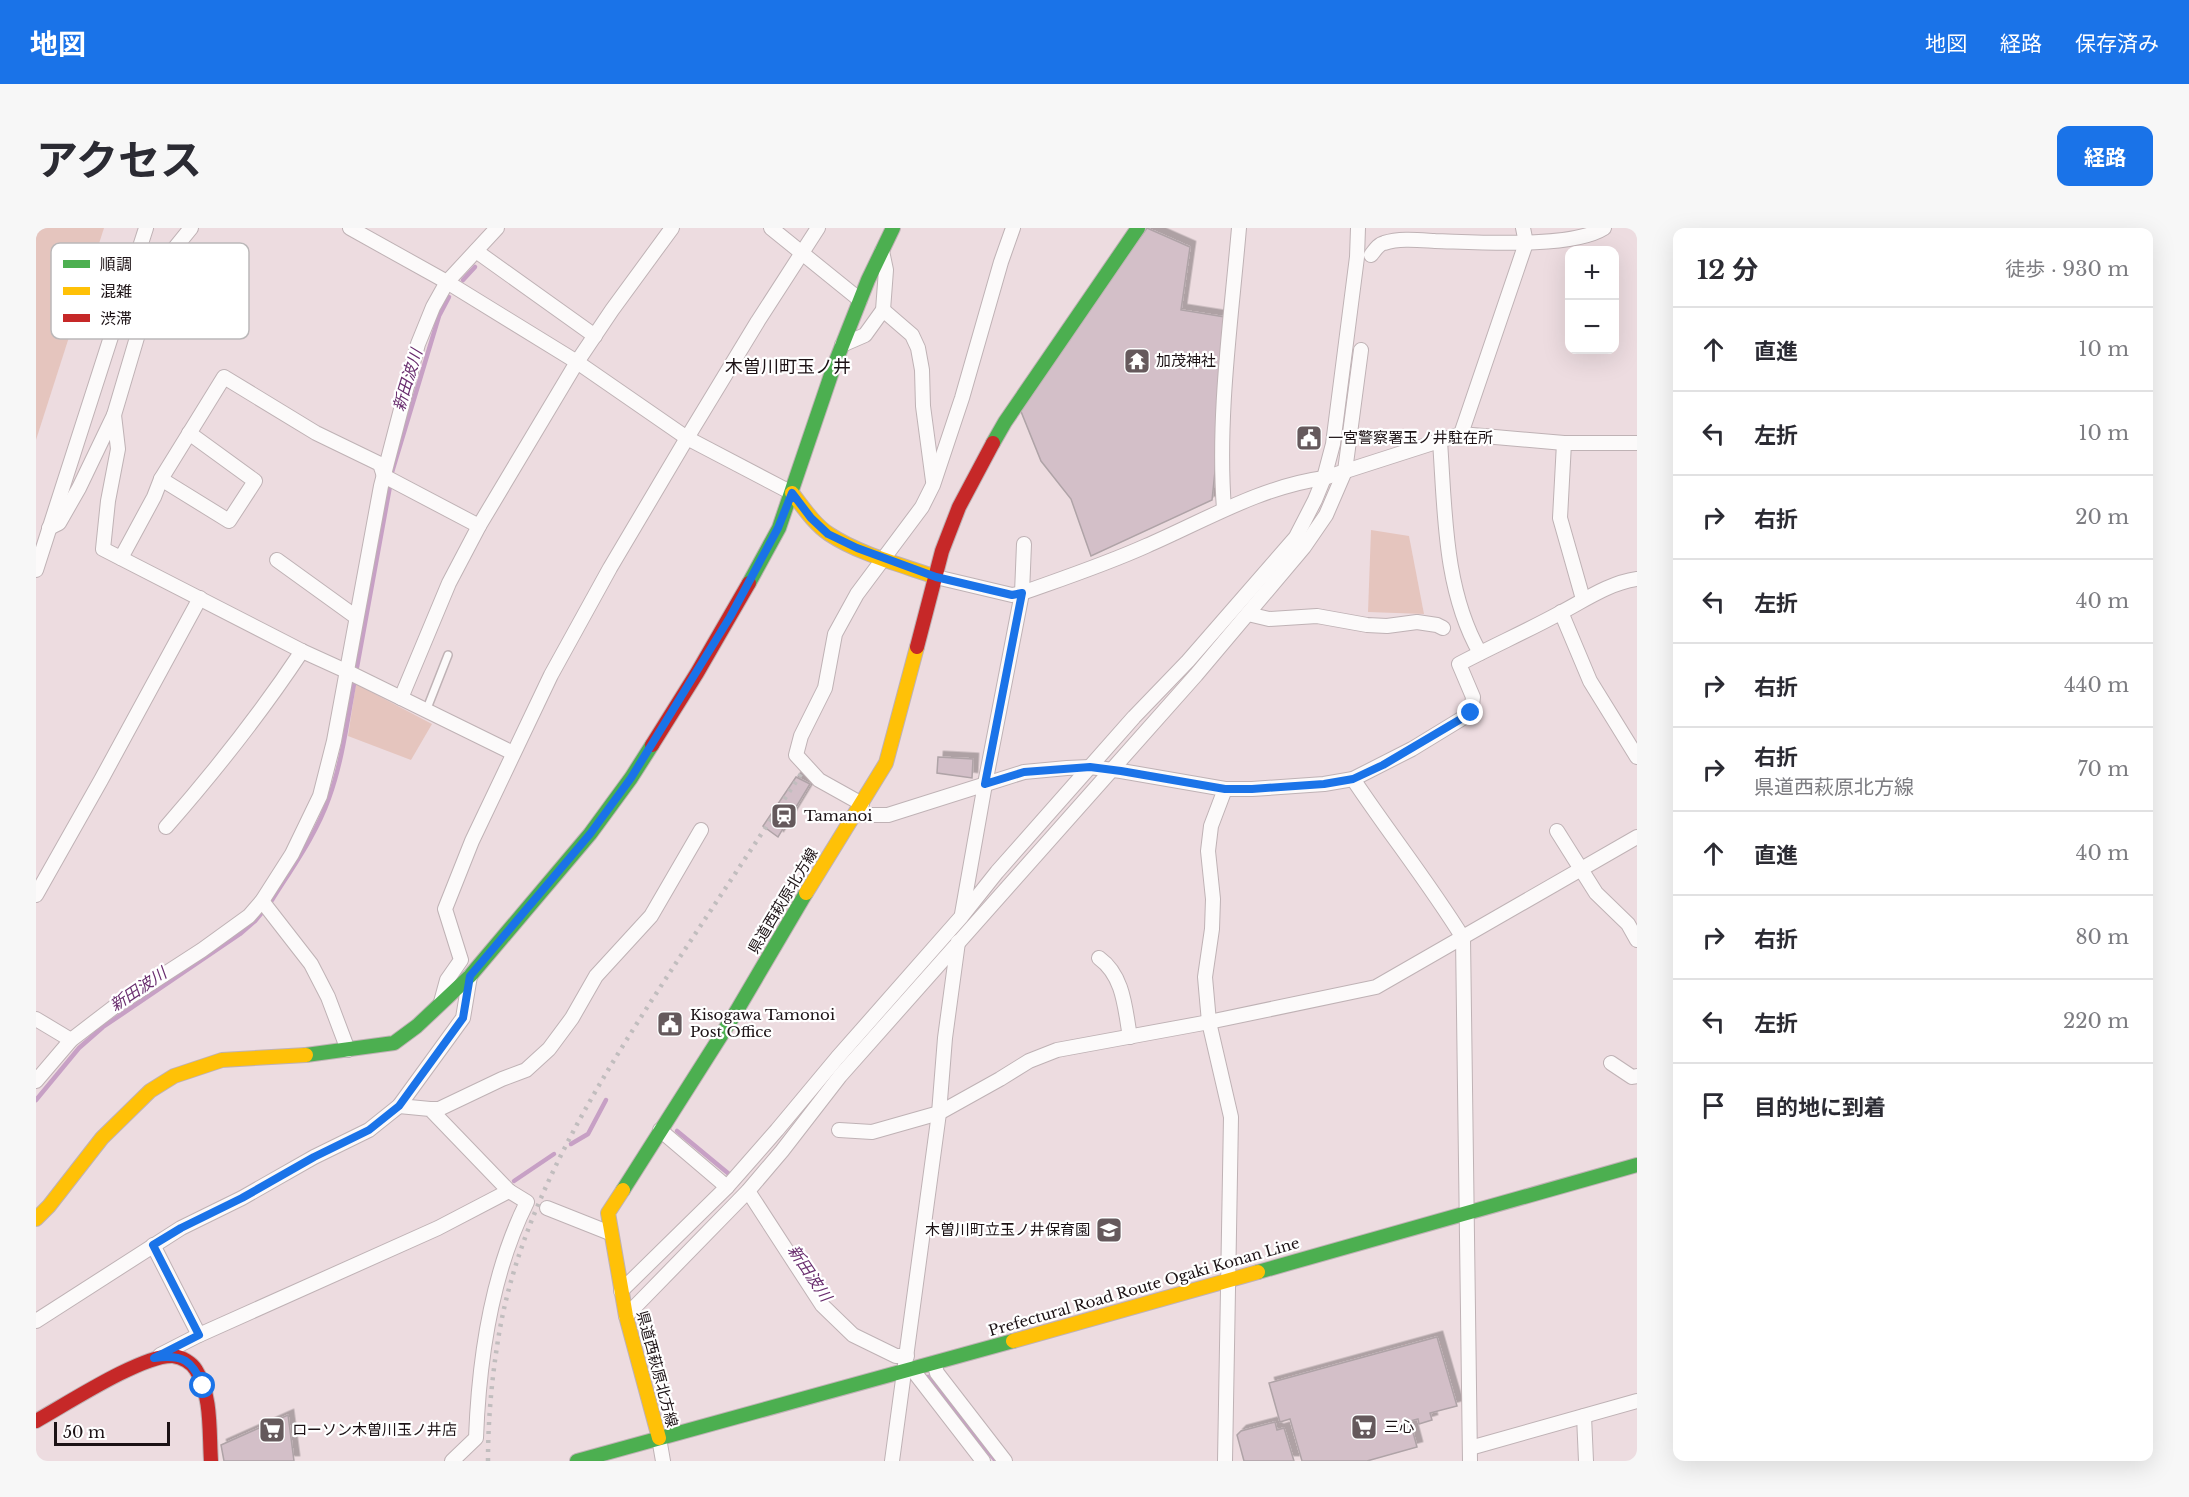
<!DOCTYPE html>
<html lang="ja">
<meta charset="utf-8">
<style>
body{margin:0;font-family:"Libre Baskerville","Noto Sans JP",serif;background:#f7f7f7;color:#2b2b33}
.controls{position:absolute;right:18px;top:18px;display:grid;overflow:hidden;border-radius:12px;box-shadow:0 6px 24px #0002}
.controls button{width:54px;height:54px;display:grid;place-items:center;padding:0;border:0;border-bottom:2px solid #e1e1e2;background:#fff;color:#2b2b33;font:30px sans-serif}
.scale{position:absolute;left:18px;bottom:15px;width:116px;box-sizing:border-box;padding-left:6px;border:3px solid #1c1215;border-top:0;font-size:16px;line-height:21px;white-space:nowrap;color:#1c1215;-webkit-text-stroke:4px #fff;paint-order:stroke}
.stop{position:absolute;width:18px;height:18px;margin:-14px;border:4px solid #1a73e8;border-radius:50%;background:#fff}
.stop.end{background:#1a73e8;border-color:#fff;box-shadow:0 2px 6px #0008}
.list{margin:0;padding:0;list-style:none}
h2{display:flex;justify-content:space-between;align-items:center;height:78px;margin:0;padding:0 24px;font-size:26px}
h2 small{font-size:20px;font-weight:400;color:#7c7c81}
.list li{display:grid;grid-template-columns:39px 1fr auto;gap:18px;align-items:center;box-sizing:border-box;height:84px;padding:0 24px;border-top:2px solid #e1e1e2}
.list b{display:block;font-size:22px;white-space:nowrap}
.list p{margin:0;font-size:20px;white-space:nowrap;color:#7c7c81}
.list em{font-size:20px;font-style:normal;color:#7c7c81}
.icon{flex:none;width:33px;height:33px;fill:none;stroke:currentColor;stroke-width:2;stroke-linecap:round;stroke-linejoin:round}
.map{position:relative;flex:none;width:1601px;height:1233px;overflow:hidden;border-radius:12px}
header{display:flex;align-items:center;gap:36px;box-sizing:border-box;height:84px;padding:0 30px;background:#1a73e8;color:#fff}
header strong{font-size:28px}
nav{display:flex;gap:33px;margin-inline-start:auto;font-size:21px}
.intro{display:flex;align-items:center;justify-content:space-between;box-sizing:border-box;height:144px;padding:0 36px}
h1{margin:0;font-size:42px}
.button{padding:15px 27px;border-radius:12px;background:#1a73e8;color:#fff;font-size:21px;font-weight:700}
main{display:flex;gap:36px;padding:0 36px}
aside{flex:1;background:#fff;border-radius:12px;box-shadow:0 6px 24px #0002}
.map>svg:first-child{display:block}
.green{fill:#e5c5be}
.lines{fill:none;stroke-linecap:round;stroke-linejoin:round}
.stream{stroke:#c7a0c5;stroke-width:4.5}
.building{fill:#d3bfc8;stroke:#afa3a7;stroke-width:1.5;filter:url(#shadow)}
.lane-casing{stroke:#bfb2b5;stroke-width:10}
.street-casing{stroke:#bfb2b5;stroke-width:16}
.fast-casing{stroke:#bfb2b5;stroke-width:16}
.slow-casing{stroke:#bfb2b5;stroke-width:16}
.jam-casing{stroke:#bfb2b5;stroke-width:16}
.lane{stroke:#fcfafa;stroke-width:7}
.street{stroke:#fcfafa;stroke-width:14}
.fast{stroke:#4caf50;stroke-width:14}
.slow{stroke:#ffc107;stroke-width:14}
.jam{stroke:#c62828;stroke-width:14}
.rail{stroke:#c1bdbe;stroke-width:4.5;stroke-dasharray:3 6;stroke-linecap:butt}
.route{stroke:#1a73e8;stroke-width:8}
.labels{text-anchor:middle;stroke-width:4.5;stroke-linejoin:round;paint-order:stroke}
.poi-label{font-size:15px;fill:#1c1215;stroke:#fff;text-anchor:start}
.street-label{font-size:15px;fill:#1c1215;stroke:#fff}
.water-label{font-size:16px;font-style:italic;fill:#692d6e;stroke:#fff}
.quarter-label{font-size:18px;fill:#1c1215;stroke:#fff}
.key{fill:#fff;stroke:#bbb8b9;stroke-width:1.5}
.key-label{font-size:16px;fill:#1c1215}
</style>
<header>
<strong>地図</strong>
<nav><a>地図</a><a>経路</a><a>保存済み</a></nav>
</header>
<div class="intro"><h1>アクセス</h1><a class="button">経路</a></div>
<main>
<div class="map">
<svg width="1601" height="1233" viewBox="0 0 1601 1233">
<defs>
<filter id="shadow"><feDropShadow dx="5.5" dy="-5.5" stdDeviation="0" flood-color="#0004"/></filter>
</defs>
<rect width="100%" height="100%" fill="#eddce0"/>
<g class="green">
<path d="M0 0H68L0 212Z"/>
<path d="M1335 302 1373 308 1388 386 1332 384Z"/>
<path d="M320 456 396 496 375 532 312 508Z"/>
</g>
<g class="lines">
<g class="stream">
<path d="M427 52 439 39"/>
<path d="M356 244 403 88 413 69"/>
<path d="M321 439 354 258"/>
<path d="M236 672C256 640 280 607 293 570 306 534 311 495 318 456"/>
<path d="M0 872 43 820 67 799 204 706 219 693 228 682"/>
<path d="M641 903 693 946"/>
<path d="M535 916 552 906 570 872"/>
<path d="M478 953 518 926"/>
<path d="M892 1149 960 1233"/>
</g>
</g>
<g class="building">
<path d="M1111 0 1154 19 1145 82 1195 90 1176 272 1055 328 1035 271 1005 233 982 176Z"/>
<path d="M902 529 937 531 936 550 901 545Z"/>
<path d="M760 549 774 556 742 609 727 598Z"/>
<path d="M1401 1109 1421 1178 1394 1185 1396 1192 1383 1196 1382 1191 1374 1193 1381 1219 1331 1233H1266L1254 1191 1244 1194 1233 1155Z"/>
<path d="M252 1187 258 1233H188L185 1217Z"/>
<path d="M1239 1194 1241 1202 1248 1200 1258 1233H1208L1201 1207 1205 1203Z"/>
</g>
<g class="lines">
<defs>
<path id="lane" d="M390 483 412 427"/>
<g id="street">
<path d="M314 0 411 54 541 134 651 210 756 265"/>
<path d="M735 0 824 72"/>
<path d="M440 23 559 108"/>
<path d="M1335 27C1339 22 1343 16 1348 15 1364 10 1382 12 1399 13 1439 14 1535 21 1568 0"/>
<path d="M847 82 876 107 882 120 886 142 887 178 897 253"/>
<path d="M806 117 829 107 847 82 850 42 846 23"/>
<path d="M78 187 121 42 155 0"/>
<path d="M1425 206 1490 15 1487 0"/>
<path d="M1404 213C1409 284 1408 362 1444 425"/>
<path d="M1528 215 1524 290 1547 371"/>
<path d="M125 251 193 293 219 253 153 205"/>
<path d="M1188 281C1181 188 1195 93 1203 0"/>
<path d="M13 300 23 295 43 260 78 187 82 221 72 273 67 321 266 423 310 443 477 525"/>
<path d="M85 330 118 269 125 251 188 149 280 205 344 236 348 248 443 298"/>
<path d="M241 332 320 389"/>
<path d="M0 342 110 0"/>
<path d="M900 349 976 367 986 365C1028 350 1070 336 1110 318 1168 293 1224 259 1288 250L1425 206 1528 215H1601"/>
<path d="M1525 384 1554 453 1601 529"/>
<path d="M1212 386 1233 391 1281 388 1331 397 1351 398 1381 394 1401 397 1407 400"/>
<path d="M365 470 413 355 443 298 541 134 576 82 636 0"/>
<path d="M1317 551C1353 605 1393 655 1427 710L1434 1233"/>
<path d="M1189 561 1175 598 1172 623 1177 671 1176 701 1169 749 1173 794 1195 889 1189 1233"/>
<path d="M826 576 783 552 760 527 765 508 789 460 799 406 821 366 886 279 897 257 926 170 965 34 977 0"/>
<path d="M819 587H852L988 544 1031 540 1054 539 1085 543 1189 561H1216L1288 556 1317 551 1376 521 1435 485 1437 469 1423 436C1457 418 1491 403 1524 385 1549 372 1573 355 1601 351"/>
<path d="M130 599C179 543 225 485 266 423"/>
<path d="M1521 603 1560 665 1592 696 1601 712"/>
<path d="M0 667 65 552 164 370"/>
<path d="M226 673 275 736 292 769 312 822"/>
<path d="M926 686 949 556 986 365 988 316"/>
<path d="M1063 730C1088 748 1089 781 1094 809"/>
<path d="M405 774 411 752 425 732 409 681 436 613 515 447 574 340 651 210 722 93 782 0"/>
<path d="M0 791 35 812"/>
<path d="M1575 835 1596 849 1601 848"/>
<path d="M0 853 35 812 78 779 166 722 213 688 226 673 256 626 284 568 298 513 345 258 382 116 397 79 411 54 461 0"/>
<path d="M363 878 394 881 473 963 491 974C455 1046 443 1130 440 1210L416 1233"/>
<path d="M394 881H403L466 851 490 842 513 821 536 790 560 748 615 688 665 602"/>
<path d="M624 902 691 959"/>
<path d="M803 902 836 904 903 885 964 851 993 833 1021 822 1173 794 1340 759 1601 609"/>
<path d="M712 963 786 1077 817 1107 860 1128H871"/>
<path d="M511 980 574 1005"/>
<path d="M117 1017 163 1107"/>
<path d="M585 1063 691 959 741 902 801 830 926 688 961 644 1098 489 1152 433 1260 309 1279 272 1288 250 1297 216 1321 29 1322 0"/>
<path d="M590 1088 712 963 746 923 804 848 1160 447 1268 319 1290 287 1309 243 1325 122"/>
<path d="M0 1093 145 1000 206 970 278 929 333 902 363 878 427 790 434 748"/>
<path d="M124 1127 163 1107 402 1000 473 963"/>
<path d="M898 1135 901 1145 969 1233"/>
<path d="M876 1141 947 1233"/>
<path d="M1548 1188 1550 1233"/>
<path d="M623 1210 627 1233"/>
<path d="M1434 1220 1601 1173"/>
<path d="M856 1233 903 885 909 810 922 714"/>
</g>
<g id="fast">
<path d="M957 215 969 194 1102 0"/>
<path d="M713 355 743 300 798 138 832 52 857 0"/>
<path d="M270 827 358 815 381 798 434 748 554 606 595 550 616 517"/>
<path d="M587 962 700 784 770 665"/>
<path d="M1222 1044 1601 937"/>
<path d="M541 1233 977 1113"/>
</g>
<g id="slow">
<path d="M756 265C767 279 778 296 793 306 823 326 866 337 900 349"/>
<path d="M770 665 850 535 881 419"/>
<path d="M587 962 572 985 590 1088 623 1210"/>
<path d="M0 991 13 978 66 910 114 863 138 848 186 832 270 827"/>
<path d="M977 1113 1222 1044"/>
</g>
<g id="jam">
<path d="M881 419 906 323 923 279 957 215"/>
<path d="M616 517 661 445 713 355"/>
<path d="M0 1193C29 1177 107 1126 137 1128 146 1129 156 1135 160 1142 176 1167 173 1205 175 1233"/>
</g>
</defs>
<use href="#lane" class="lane-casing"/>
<use href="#street" class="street-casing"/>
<use href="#fast" class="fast-casing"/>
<use href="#slow" class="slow-casing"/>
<use href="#jam" class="jam-casing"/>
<use href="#lane" class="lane"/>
<use href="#street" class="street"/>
<use href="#fast" class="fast"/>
<use href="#slow" class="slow"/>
<use href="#jam" class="jam"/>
<path class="rail" d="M452 1233C452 1190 456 1148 463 1106 486 971 568 845 642 732 683 670 724 608 765 546"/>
</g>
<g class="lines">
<path class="route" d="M167 1158C156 1132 147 1126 118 1130L163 1107 117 1017 145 1000 206 970 278 929 333 902 363 878 427 790 434 748 554 606 595 550 694 389 742 300 756 265 775 290 792 306 821 320 900 349 976 367 986 365 949 556 988 544 1054 539 1085 543 1189 561H1216L1288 556 1317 551 1347 537 1435 485"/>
</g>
<defs>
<symbol id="temple-square" viewBox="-11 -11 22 22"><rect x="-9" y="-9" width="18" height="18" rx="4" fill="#65595c" stroke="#fff"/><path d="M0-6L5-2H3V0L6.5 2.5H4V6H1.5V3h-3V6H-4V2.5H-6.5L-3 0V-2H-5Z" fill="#fff"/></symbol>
<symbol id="civic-square" viewBox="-11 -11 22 22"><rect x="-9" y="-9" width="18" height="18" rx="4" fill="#65595c" stroke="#fff"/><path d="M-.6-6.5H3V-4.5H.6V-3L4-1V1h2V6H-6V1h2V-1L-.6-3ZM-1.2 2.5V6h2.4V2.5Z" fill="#fff"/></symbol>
<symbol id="station-square" viewBox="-11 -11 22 22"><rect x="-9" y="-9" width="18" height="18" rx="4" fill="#65595c" stroke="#fff"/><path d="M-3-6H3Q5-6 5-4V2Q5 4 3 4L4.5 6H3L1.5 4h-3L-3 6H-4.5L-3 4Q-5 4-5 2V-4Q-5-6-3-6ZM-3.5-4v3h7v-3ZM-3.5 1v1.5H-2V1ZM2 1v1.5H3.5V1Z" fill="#fff"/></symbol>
<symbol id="school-square" viewBox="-11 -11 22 22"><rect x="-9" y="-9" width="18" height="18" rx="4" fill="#65595c" stroke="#fff"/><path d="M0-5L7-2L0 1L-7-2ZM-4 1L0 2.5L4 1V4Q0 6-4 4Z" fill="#fff"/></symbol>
<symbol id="supermarket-square" viewBox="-11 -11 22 22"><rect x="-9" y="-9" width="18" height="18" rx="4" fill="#65595c" stroke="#fff"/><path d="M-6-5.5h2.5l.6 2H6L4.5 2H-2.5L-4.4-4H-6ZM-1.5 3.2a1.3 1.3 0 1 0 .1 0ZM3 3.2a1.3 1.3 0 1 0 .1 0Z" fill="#fff"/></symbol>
</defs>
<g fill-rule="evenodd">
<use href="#temple-square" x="1086" y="118" width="30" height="30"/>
<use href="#civic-square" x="1258" y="195" width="30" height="30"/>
<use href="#station-square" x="733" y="573" width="30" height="30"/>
<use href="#civic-square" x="619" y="781" width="30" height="30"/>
<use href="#school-square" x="1058" y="987" width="30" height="30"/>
<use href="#supermarket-square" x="1313" y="1184" width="30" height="30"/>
<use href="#supermarket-square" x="221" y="1187" width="30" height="30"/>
</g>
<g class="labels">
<g class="poi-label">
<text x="1120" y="138">加茂神社</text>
<text x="1292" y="215">一宮警察署玉ノ井駐在所</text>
<text x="768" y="593">Tamanoi</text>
<text x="654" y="792">Kisogawa Tamonoi<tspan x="654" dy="17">Post Office</tspan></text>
<text x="1054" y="1007" text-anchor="end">木曽川町立玉ノ井保育園</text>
<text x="1348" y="1204">三心</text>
<text x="256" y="1207">ローソン木曽川玉ノ井店</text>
</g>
<g class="street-label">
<text transform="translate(747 673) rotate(-59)" y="5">県道西萩原北方線</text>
<text transform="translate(1108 1059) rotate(-16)" y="5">Prefectural Road Route Ogaki Konan Line</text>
<text transform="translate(621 1141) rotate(75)" y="5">県道西萩原北方線</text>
</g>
<g class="water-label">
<text transform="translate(371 152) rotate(-73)" y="6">新田波川</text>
<text transform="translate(102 761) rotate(-34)" y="6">新田波川</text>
<text transform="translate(774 1045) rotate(56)" y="6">新田波川</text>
</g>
<g class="quarter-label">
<text x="752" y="145">木曽川町玉ノ井</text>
</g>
</g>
<rect x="15" y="15" width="198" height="96" rx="9" class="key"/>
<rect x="27" y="32" width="27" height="8" fill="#4caf50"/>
<rect x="27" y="59" width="27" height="8" fill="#ffc107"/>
<rect x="27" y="86" width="27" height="8" fill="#c62828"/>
<g class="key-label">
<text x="64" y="42">順調</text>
<text x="64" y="69">混雑</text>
<text x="64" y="96">渋滞</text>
</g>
</svg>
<div class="controls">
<button>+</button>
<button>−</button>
</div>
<div class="scale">50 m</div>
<div class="stop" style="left:167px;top:1158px"></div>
<div class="stop end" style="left:1435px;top:485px"></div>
</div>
<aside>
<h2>12 分<small>徒歩 · 930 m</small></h2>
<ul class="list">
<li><svg class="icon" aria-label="ahead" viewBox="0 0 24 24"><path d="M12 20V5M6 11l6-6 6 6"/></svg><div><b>直進</b></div><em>10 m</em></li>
<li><svg class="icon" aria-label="left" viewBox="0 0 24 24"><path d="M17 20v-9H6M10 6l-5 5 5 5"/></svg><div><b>左折</b></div><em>10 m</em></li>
<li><svg class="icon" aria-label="right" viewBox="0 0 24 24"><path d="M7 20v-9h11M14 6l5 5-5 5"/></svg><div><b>右折</b></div><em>20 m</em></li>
<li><svg class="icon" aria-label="left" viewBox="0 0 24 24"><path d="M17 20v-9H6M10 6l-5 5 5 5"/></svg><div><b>左折</b></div><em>40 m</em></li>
<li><svg class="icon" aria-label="right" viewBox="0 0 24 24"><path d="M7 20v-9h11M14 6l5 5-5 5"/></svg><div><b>右折</b></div><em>440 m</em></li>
<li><svg class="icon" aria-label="right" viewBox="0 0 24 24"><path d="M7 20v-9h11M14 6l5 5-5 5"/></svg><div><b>右折</b><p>県道西萩原北方線</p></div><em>70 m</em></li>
<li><svg class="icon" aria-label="ahead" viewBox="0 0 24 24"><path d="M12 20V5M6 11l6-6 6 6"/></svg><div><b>直進</b></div><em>40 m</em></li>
<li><svg class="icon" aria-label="right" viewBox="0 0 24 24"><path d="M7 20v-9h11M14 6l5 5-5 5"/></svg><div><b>右折</b></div><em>80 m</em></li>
<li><svg class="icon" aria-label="left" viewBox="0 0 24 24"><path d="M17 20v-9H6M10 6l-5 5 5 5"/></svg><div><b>左折</b></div><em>220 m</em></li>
<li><svg class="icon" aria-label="arrive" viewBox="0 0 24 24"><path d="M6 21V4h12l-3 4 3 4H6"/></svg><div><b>目的地に到着</b></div></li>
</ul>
</aside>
</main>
